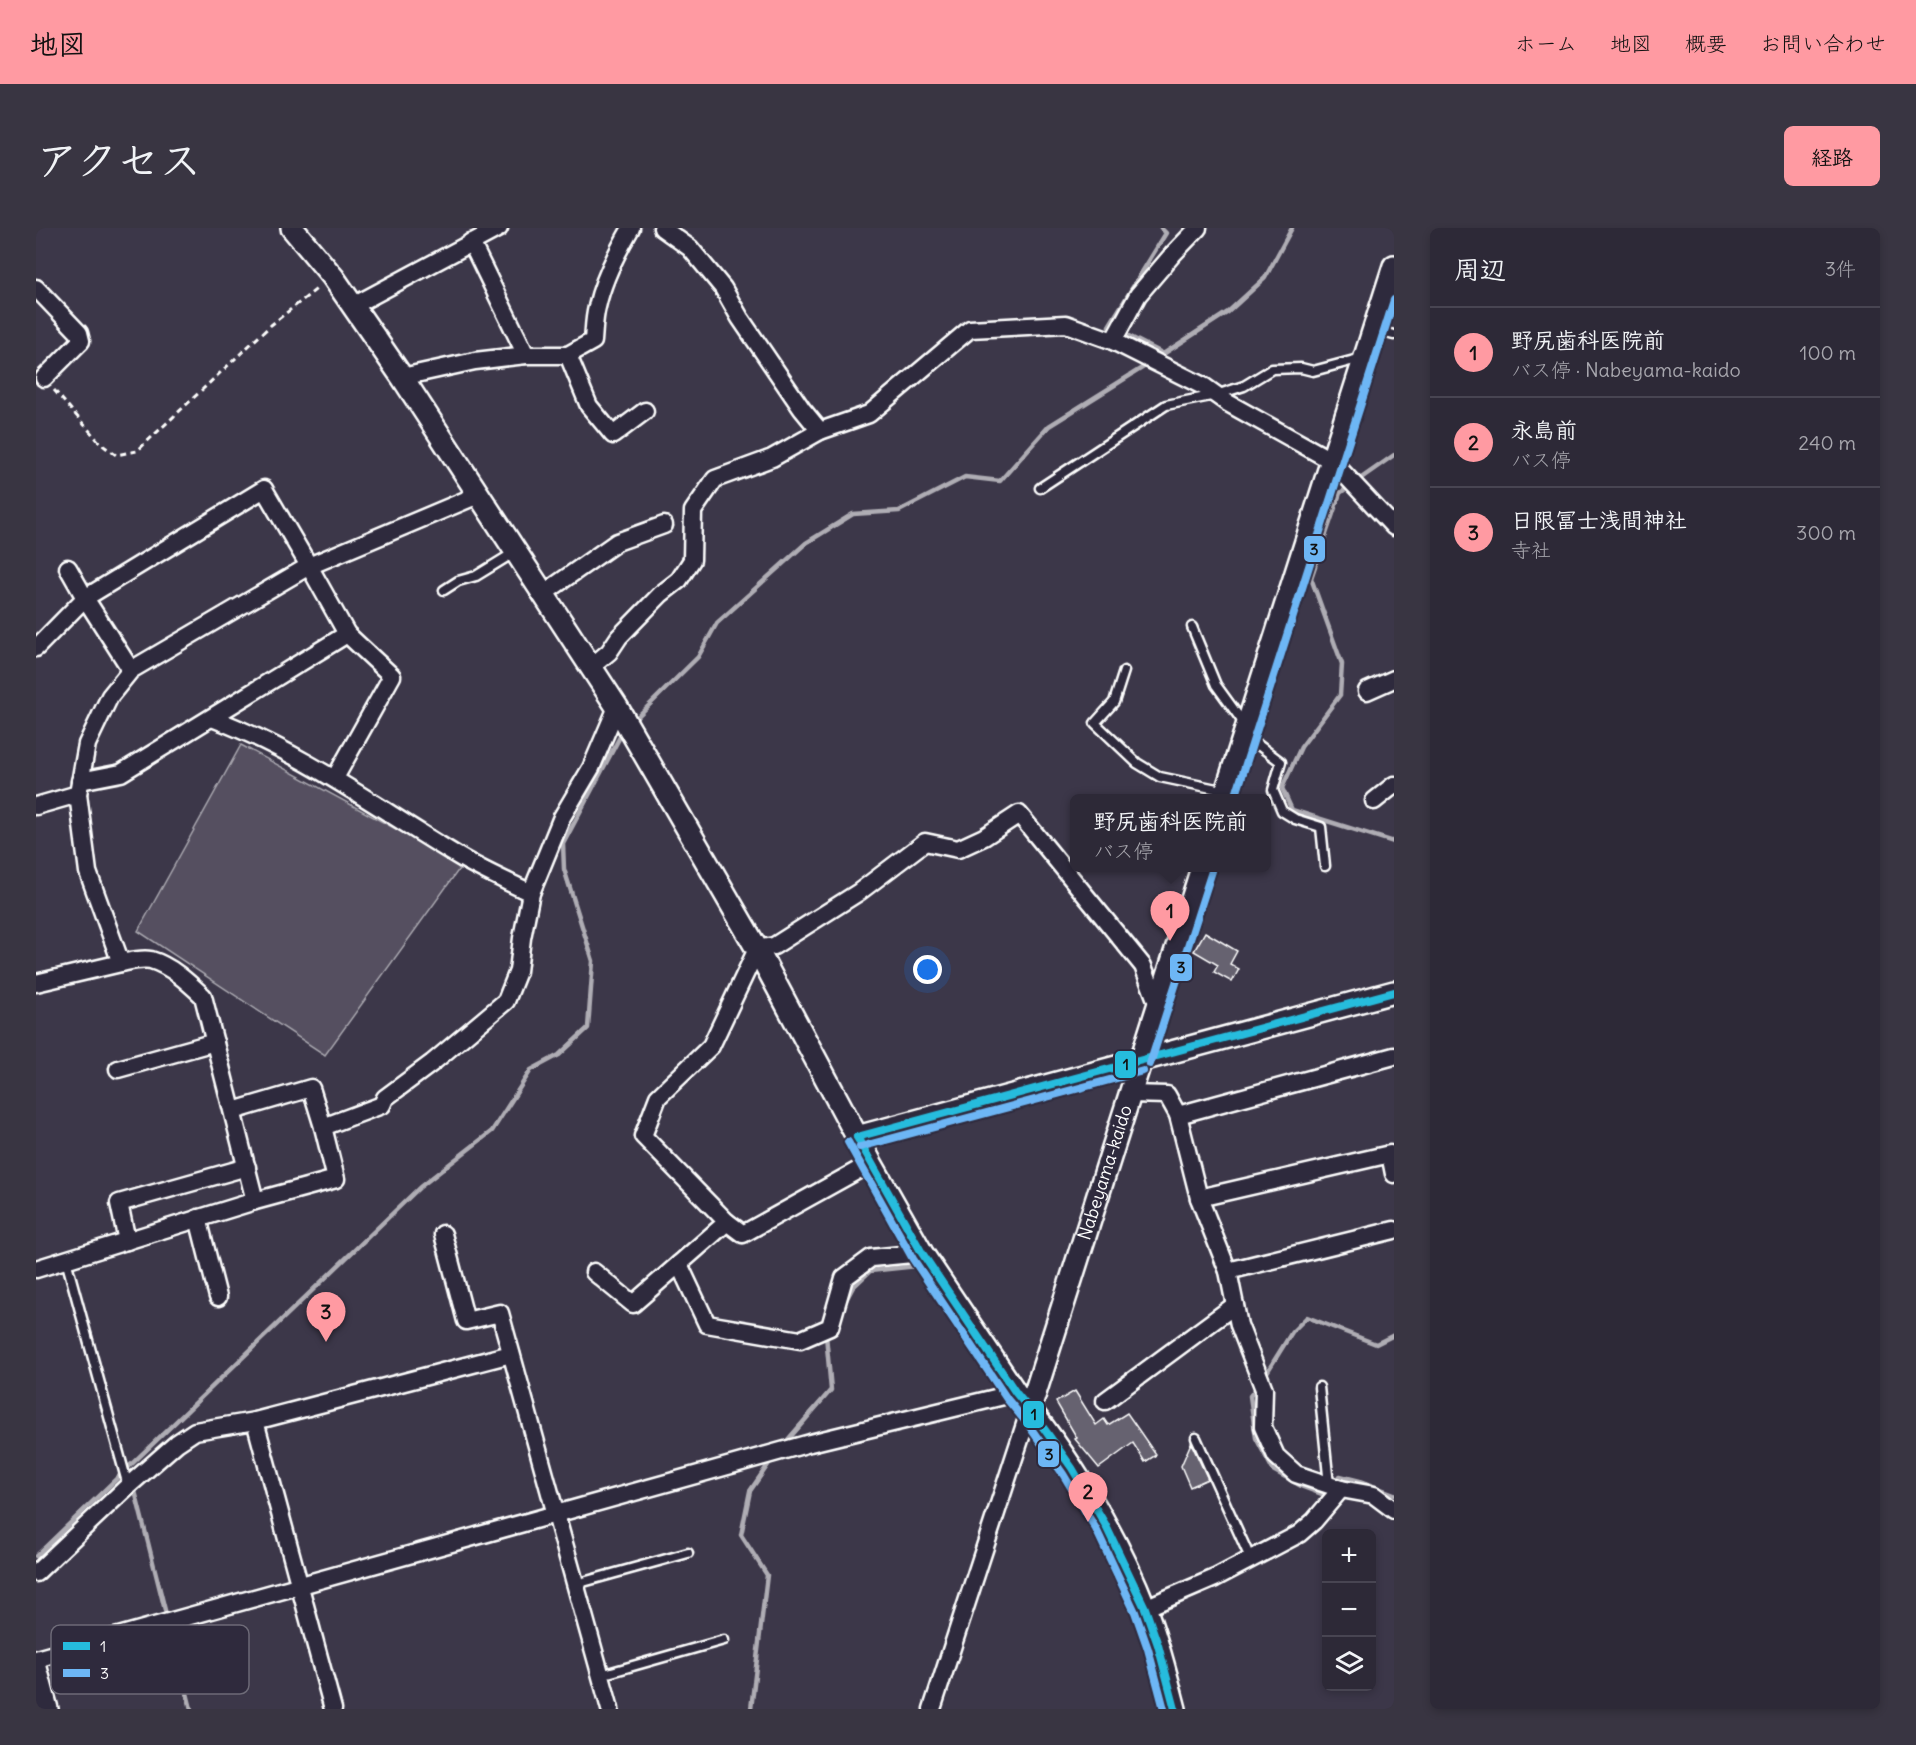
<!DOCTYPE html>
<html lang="ja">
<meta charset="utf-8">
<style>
body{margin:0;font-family:Delius,"Klee One",sans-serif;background:#393542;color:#f1f3f6}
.controls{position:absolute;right:18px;bottom:18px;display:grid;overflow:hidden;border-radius:9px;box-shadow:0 3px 9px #0003}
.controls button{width:54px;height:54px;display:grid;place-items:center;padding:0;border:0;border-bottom:2px solid #484552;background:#2d2937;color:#f1f3f6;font:30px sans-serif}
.you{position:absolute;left:892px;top:742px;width:21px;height:21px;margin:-15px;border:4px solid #fff;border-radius:50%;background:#1a73e8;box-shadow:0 0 0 9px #1a73e833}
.badge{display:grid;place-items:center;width:39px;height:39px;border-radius:50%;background:#ff9aa2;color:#111;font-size:20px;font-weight:700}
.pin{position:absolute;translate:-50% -50px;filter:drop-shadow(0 2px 3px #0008)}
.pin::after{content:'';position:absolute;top:32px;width:21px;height:18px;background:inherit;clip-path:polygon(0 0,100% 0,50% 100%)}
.popup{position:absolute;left:1034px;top:566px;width:201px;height:78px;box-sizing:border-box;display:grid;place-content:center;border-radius:9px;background:#2d2937;filter:drop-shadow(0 2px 4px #0005);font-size:20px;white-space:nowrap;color:#a7a6ad}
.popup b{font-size:22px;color:#f1f3f6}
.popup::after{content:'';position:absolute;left:50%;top:100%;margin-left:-12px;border:12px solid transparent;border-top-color:#2d2937}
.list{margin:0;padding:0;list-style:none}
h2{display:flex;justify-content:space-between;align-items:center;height:78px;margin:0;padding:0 24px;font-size:26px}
h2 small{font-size:20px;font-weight:400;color:#a7a6ad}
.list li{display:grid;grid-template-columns:39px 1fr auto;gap:18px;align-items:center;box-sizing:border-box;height:90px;padding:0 24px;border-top:2px solid #484552}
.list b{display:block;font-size:22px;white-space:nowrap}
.list p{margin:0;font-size:20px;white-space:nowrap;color:#a7a6ad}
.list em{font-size:20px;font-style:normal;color:#a7a6ad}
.icon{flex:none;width:33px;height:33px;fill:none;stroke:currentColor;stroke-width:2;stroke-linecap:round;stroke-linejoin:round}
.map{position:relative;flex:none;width:1358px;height:1481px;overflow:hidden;border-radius:9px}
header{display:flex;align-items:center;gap:36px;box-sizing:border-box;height:84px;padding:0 30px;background:#ff9aa2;color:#111}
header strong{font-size:28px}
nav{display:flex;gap:33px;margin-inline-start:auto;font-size:21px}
.intro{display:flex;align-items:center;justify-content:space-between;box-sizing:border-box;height:144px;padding:0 36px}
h1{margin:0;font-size:42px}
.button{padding:15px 27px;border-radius:9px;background:#ff9aa2;color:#111;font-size:21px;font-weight:700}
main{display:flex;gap:36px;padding:0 36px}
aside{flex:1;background:#2d2937;border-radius:9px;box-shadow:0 3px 9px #0003}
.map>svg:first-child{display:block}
.green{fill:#555060;stroke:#aaa8b0;stroke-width:1.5}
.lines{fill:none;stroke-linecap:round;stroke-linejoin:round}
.stream{stroke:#afadb4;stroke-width:4.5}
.building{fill:#666270;stroke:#fff;stroke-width:1.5}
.service-casing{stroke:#fff;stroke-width:13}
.minor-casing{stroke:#fff;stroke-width:21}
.tertiary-casing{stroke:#fff;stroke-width:26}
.path{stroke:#fff;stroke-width:3;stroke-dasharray:6 4.5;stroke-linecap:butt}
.service{stroke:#2f2a3d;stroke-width:8}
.minor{stroke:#2f2a3d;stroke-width:16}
.tertiary{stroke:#2f2a3d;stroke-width:21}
.bus-1-casing{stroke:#2f2a3d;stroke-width:12}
.bus-2-casing{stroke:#2f2a3d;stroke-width:12}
.bus-1{stroke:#26bcdd;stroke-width:8}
.bus-2{stroke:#6db6f5;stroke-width:8}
.labels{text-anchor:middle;stroke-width:4.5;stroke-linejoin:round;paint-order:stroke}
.street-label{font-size:18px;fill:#fff;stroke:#2f2a3d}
.key{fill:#2f2a3d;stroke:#6d6a77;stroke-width:1.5}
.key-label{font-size:16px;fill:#fff}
.line-badge{stroke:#2f2a3d;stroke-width:2}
.pale-badge-label{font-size:16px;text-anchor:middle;font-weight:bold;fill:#111}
</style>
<header>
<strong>地図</strong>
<nav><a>ホーム</a><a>地図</a><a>概要</a><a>お問い合わせ</a></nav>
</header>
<div class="intro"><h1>アクセス</h1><a class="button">経路</a></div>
<main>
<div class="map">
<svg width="1358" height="1481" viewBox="0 0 1358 1481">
<rect width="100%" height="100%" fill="#3c3749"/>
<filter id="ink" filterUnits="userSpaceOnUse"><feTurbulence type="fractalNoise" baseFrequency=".0167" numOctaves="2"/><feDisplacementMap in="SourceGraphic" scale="12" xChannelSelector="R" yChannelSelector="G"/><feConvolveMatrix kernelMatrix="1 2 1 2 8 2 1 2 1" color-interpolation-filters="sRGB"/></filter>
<g filter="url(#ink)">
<path class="green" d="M205 517 426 637 289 827 102 703Z"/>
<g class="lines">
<g class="stream">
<path d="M1125 0 1130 5 1073 98 1128 126"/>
<path d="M1121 130 1192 84 1229 50 1256 0"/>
<path d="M1321 253 1358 227"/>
<path d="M1314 258 1304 265 1275 350 1306 436 1304 467 1265 519 1246 560 1256 582 1358 614"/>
<path d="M597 493 662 429 681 395 770 315 817 286 863 283 929 249 964 253 1013 198 1114 135"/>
<path d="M809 1074 817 1059 834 1043 881 1038"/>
<path d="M1228 1149 1256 1104 1271 1089 1340 1116 1358 1107"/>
<path d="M1222 1158 1214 1168 1220 1210 1237 1242 1267 1259 1291 1268 1292 1265"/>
<path d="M749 1215 795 1162 790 1107"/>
<path d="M1298 1256 1304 1248 1324 1253 1358 1266"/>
<path d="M98 1259 131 1390"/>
<path d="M0 1328 384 959 456 903 495 842 523 827 552 800 557 733 528 641 527 616 587 503"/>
<path d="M134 1398 155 1481"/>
<path d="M715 1481 731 1347 705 1307 714 1263 736 1231"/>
</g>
</g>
<g class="building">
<path d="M1169 704 1201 723 1194 736 1203 741 1196 754 1178 744 1182 737 1158 723Z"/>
<path d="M1039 1163 1060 1197 1068 1191 1072 1197 1091 1185 1120 1227 1109 1234 1097 1215 1063 1240 1039 1211 1041 1210 1020 1174Z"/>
<path d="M1155 1215 1172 1251 1154 1259 1145 1238Z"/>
</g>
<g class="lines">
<defs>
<g id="service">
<path d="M1338 102 1358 107"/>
<path d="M1004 260 1130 177 1180 167 1208 158 1236 141 1265 140 1277 143 1326 130"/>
<path d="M408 362 422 353 440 348 479 324"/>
<path d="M1156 399 1180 457 1209 497"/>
<path d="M1088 443 1078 474 1059 495 1101 535 1124 549 1190 563"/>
<path d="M1209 507 1245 534 1237 562 1246 583 1259 591 1285 599 1289 638"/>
<path d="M30 1032 92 1258"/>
<path d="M1283 1159 1293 1257"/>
<path d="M1160 1210 1215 1332"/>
<path d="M540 1356 652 1325"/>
<path d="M565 1447 688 1412"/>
</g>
<g id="minor">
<path d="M626 0 654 20 687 60 704 90 766 181 784 203"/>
<path d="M435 14 490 127"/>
<path d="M0 60 43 105 45 113 8 150"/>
<path d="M317 78 463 0"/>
<path d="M1077 113 1102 67 1137 26 1162 0"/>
<path d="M532 127 553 178 577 207 609 183"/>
<path d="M366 149 439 133 490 127H532L557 113C558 102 558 90 561 79 567 51 581 24 595 0"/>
<path d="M32 340 49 370 95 442"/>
<path d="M507 366 581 314 628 297"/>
<path d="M0 420 49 370 228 261 273 338 95 442 74 468 51 516 42 566 52 644 85 735 0 755"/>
<path d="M555 439 573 424 583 409 625 366 643 352 656 332 657 283 679 251 736 230 784 203 833 186 934 101 1030 96 1077 113 1169 159 1190 174 1296 233 1358 299"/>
<path d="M1331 463 1358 451"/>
<path d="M176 490C266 524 340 579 422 628 445 642 471 653 495 665"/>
<path d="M299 550 356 448 311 406 273 338 442 267"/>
<path d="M44 553 85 545 311 406"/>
<path d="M1338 573 1358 557"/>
<path d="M0 578 42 566"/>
<path d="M85 735C95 733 105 730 115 732 135 738 152 754 167 768L219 973"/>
<path d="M82 841 179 814"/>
<path d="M1094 866 1131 867 1142 887 1163 970 1354 926 1358 946"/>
<path d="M197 883 275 860 287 899"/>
<path d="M1142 887 1358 828"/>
<path d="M1163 970 1192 1043 1203 1097 1228 1161 1227 1199 1240 1228 1260 1246 1305 1261 1338 1267 1358 1282"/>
<path d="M162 990 182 1069"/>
<path d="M691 994 707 1006 835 935"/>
<path d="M407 1006 430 1093 464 1085 574 1481"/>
<path d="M91 1013 83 975 211 939"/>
<path d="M886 1025 835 1030 808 1050 794 1099 764 1112 671 1096 643 1036 691 994 607 908 622 869 675 818 721 721 738 718 823 664 889 614 922 621 948 609 983 586 1107 738 1122 777"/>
<path d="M0 1041 219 973 300 951 287 899 346 877 349 870 396 835 470 773 482 743 486 710 495 665 526 589 555 540 581 479"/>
<path d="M1192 1043 1358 1002"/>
<path d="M558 1044 597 1076 643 1036"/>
<path d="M1069 1173 1199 1077"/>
<path d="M219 1193 297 1481"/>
<path d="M0 1345 92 1258 141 1215 159 1203 219 1193 475 1126"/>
<path d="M1109 1380 1179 1350 1263 1306 1278 1293 1305 1261"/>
<path d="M0 1431 774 1215 980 1165"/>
<path d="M896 1481 994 1181"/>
</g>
<g id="tertiary">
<path d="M256 0 297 49 366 149 581 479 721 721 835 935 886 1025 980 1165C1031 1224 1081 1308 1109 1380 1122 1413 1130 1447 1139 1481"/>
<path d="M1188 570 1358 38"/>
<path d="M821 909 1358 764"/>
<path id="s1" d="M994 1181 1166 640"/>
<path d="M0 1440 11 1481"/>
</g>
</defs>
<use href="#service" class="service-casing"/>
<use href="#minor" class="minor-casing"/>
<use href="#tertiary" class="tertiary-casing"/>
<path class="path" d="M18 162 65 216 80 227 101 223 235 97 283 59"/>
<use href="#service" class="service"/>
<use href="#minor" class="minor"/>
<use href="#tertiary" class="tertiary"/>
<defs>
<g id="bus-1">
<path d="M821 909 886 1025 980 1165 999 1188 1036 1240 1069 1296 1109 1380 1122 1417 1139 1481"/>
<path d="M821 909 1358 764"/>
</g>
<g id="bus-2">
<path d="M1199 570 1358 72"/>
<path d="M1114 836 1176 643"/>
<path d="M812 914 877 1031 971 1171 991 1195 1027 1246 1060 1301 1099 1384 1112 1421 1128 1481"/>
<path d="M824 919 1107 843"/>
</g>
</defs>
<use href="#bus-1" class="bus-1-casing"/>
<use href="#bus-2" class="bus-2-casing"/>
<use href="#bus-1" class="bus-1"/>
<use href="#bus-2" class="bus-2"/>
</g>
</g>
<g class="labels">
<g class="street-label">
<text dy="6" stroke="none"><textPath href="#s1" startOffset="248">Nabeyama-kaido</textPath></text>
</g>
</g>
<rect x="15" y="1397" width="198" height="69" rx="9" class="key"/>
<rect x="27" y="1414" width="27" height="8" fill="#26bcdd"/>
<rect x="27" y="1441" width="27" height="8" fill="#6db6f5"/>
<g class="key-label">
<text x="64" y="1424">1</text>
<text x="64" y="1451">3</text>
</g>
<g class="line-badge">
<rect x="1267" y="307" width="23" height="28" rx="6" fill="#6db6f5"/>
<rect x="1133" y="725" width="24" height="29" rx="6" fill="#6db6f5"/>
<rect x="1078" y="822" width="23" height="29" rx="6" fill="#26bcdd"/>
<rect x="986" y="1172" width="23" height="29" rx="6" fill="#26bcdd"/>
<rect x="1001" y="1212" width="23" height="28" rx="6" fill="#6db6f5"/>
</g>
<g class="pale-badge-label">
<text x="1278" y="327">3</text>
<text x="1145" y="745">3</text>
<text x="1090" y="842">1</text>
<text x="998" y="1192">1</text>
<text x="1013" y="1232">3</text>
</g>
</svg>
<div class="controls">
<button>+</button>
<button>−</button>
<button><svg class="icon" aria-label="layers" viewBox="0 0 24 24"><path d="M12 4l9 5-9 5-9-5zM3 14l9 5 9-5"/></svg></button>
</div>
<div class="you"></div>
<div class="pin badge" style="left:1134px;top:713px">1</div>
<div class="popup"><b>野尻歯科医院前</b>バス停</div>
<div class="pin badge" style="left:1052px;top:1294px">2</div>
<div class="pin badge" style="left:290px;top:1114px">3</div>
</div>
<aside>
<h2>周辺<small>3件</small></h2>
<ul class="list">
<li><span class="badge">1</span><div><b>野尻歯科医院前</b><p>バス停 · Nabeyama-kaido</p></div><em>100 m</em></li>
<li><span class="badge">2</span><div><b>永島前</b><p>バス停</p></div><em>240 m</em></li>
<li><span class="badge">3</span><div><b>日限冨士浅間神社</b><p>寺社</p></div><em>300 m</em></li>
</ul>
</aside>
</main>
